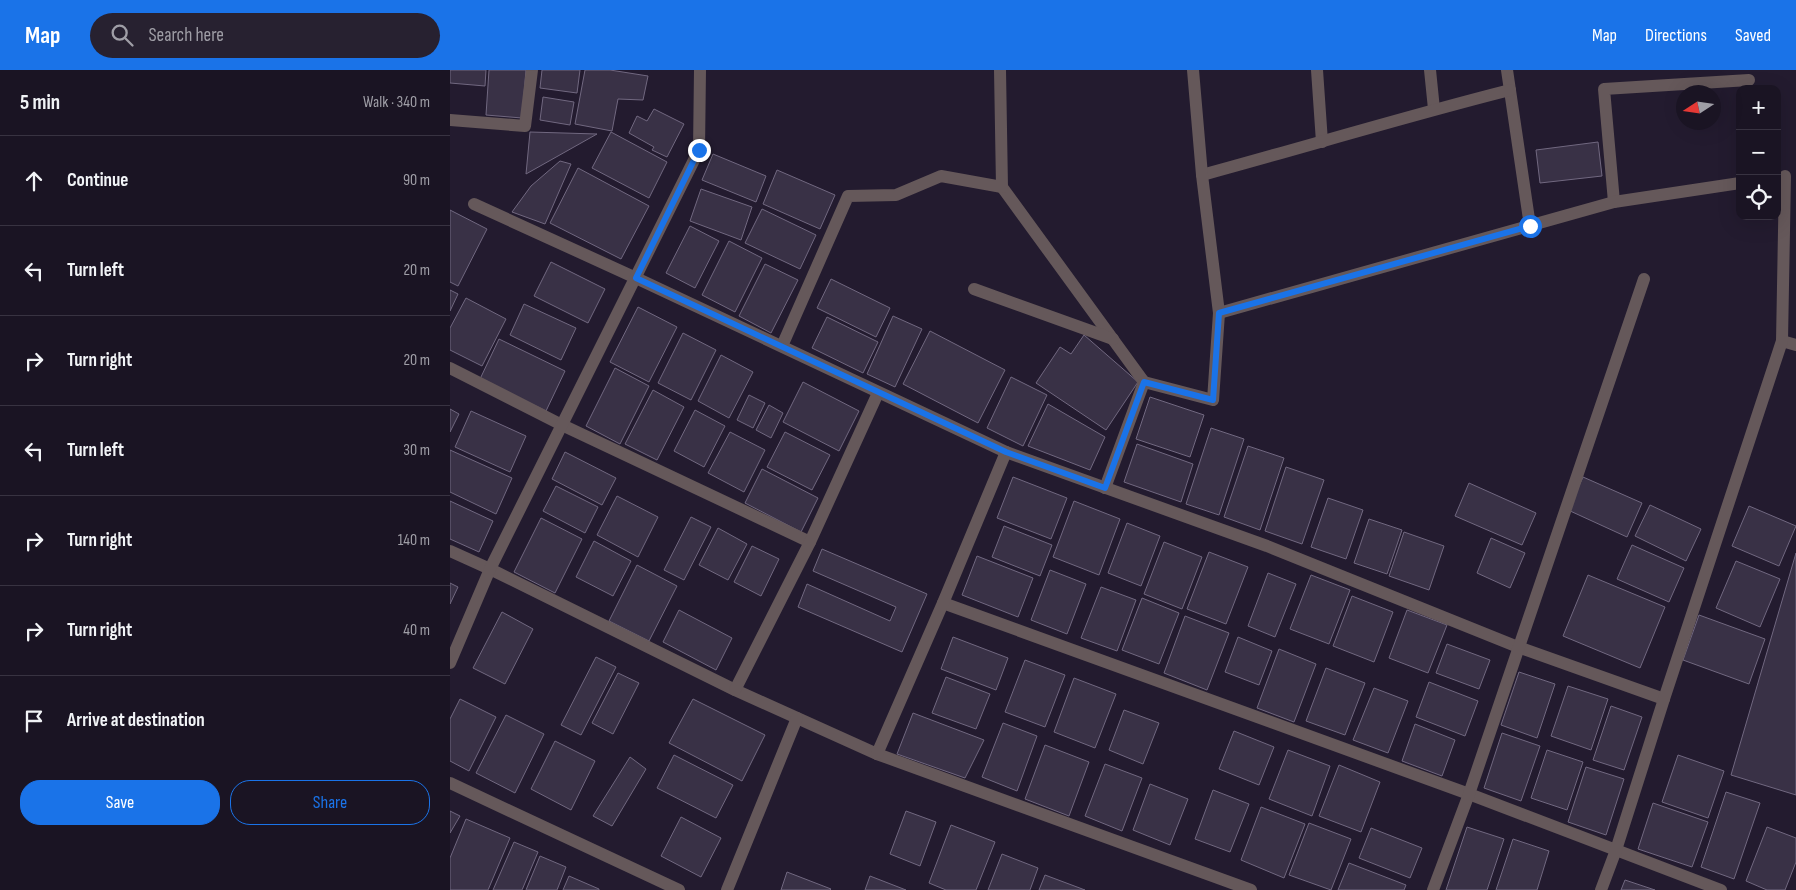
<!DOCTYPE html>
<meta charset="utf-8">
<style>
body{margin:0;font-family:"Sofia Sans Condensed",sans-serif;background:#272130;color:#f1f3f6}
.controls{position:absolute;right:15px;top:15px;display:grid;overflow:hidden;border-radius:10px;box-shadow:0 5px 20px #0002}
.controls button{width:45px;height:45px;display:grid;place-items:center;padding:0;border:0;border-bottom:1px solid #383341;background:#1a1423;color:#f1f3f6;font:25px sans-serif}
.compass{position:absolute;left:1226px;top:15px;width:45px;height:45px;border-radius:50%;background:#1a1423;box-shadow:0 5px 20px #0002;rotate:258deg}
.stop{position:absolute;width:15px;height:15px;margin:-11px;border:4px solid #1a73e8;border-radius:50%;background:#fff}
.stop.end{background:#1a73e8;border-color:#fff;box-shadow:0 1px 5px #0008}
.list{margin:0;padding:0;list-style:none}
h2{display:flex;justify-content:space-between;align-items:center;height:65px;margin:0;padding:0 20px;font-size:21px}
h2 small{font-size:16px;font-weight:400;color:#9f9ea6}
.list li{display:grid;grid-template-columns:32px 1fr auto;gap:15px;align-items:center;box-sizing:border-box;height:90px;padding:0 20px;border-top:1px solid #383341}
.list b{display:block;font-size:19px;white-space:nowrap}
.list em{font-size:16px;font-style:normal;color:#9f9ea6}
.actions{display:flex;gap:10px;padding:15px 20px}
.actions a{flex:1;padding:11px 0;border:1px solid #1a73e8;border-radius:20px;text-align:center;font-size:18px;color:#1a73e8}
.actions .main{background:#1a73e8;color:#fff}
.icon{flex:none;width:28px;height:28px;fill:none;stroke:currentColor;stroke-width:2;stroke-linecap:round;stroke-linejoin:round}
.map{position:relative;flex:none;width:1346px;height:820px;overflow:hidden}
header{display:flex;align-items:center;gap:30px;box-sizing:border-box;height:70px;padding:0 25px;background:#1a73e8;color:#fff}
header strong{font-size:24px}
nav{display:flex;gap:28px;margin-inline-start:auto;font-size:18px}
.search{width:350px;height:45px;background:#272130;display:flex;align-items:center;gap:12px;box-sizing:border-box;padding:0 18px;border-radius:28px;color:#9f9ea6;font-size:19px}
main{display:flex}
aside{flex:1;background:#1a1423}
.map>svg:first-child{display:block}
.building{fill:#393146;stroke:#716880}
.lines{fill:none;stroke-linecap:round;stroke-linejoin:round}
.minor{stroke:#65585a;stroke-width:12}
.route{stroke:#1a73e8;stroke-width:6}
</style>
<header>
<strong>Map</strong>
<div class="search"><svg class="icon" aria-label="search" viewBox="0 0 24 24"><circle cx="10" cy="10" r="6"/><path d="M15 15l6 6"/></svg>Search here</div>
<nav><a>Map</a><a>Directions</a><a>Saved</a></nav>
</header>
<main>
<aside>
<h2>5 min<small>Walk · 340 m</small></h2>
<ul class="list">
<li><svg class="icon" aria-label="ahead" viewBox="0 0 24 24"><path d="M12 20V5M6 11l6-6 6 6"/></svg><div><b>Continue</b></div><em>90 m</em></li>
<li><svg class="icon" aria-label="left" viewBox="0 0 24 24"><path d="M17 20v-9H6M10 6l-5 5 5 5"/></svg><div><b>Turn left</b></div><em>20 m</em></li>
<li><svg class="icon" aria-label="right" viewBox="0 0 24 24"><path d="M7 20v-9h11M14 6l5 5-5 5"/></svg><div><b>Turn right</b></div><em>20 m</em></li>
<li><svg class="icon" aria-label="left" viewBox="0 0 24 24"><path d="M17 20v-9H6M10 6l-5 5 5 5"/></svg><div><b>Turn left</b></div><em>30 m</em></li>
<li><svg class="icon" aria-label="right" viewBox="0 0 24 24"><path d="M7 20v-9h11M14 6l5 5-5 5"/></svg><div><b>Turn right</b></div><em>140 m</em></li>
<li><svg class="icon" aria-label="right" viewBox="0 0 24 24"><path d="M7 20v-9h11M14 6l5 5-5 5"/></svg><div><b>Turn right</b></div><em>40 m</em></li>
<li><svg class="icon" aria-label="arrive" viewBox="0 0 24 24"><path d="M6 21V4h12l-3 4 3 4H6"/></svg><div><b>Arrive at destination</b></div></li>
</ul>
<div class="actions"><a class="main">Save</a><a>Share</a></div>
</aside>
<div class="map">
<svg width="1346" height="820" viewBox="0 0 1346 820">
<rect width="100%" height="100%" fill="#231b2f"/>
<g class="building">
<path d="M0 0H36L35 16 0 13Z"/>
<path d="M39 0H76L72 48 36 45Z"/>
<path d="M92 0H130L127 23 90 18Z"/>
<path d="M135 0H160L198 6 193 30 168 29 162 61 125 54Z"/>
<path d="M93 27 124 32 120 55 90 50Z"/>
<path d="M204 39 234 54 217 87 202 80 204 77 179 63 187 46 197 51Z"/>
<path d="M80 62 147 64 76 104Z"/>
<path d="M161 62 217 92 199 128 142 98Z"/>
<path d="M1148 72 1152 106 1090 113 1086 80Z"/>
<path d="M263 84 316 106 306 132 252 110Z"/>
<path d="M110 91 121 94 95 154 62 142 81 116Z"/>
<path d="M128 98 199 136 171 189 100 153Z"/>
<path d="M327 100 385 125 370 159 313 134Z"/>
<path d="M251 119 302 137 291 170 240 151Z"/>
<path d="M312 139 366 165 350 199 295 173Z"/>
<path d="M0 140 37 159 8 216 0 212Z"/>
<path d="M240 156 269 171 245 218 216 203Z"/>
<path d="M279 171 312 188 285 242 252 225Z"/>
<path d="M101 192 155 219 138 253 84 226Z"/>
<path d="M315 194 348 210 321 263 289 246Z"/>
<path d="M381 209 440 238 426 267 367 238Z"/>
<path d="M0 220 8 224 0 241Z"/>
<path d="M16 228 56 249 32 296 0 280V258Z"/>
<path d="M74 234 126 258 111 290 60 265Z"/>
<path d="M188 237 227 257 199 312 160 292Z"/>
<path d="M443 246 472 259 445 317 417 304Z"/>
<path d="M377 247 428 272 413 303 362 278Z"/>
<path d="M480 261 555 300 528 353 453 314Z"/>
<path d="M233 263 266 280 241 330 208 313Z"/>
<path d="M634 265 688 312 656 360 586 313 610 277 621 284Z"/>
<path d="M49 269 115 301 96 341 30 309Z"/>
<path d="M271 285 303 302 279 348 248 331Z"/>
<path d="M165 298 199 316 170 374 136 356Z"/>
<path d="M561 307 597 325 573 376 537 358Z"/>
<path d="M353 312 409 341 389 381 333 352Z"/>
<path d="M203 320 234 337 207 390 175 374Z"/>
<path d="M299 325 315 333 303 358 287 350Z"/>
<path d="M700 327 754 345 740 387 686 369Z"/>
<path d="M598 334 655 367 640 400 578 376Z"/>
<path d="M319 335 333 343 321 368 306 360Z"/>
<path d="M0 339 9 344 0 362Z"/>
<path d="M245 340 275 356 254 397 224 381Z"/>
<path d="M21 341 76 366 60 402 5 377Z"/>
<path d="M761 358 794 369 769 445 736 434Z"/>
<path d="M280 362 315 380 294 422 258 403Z"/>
<path d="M335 362 380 385 362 420 317 397Z"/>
<path d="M687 374 743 394 731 432 674 412Z"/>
<path d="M798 376 834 388 810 460 774 447Z"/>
<path d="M0 380 62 408 46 444 0 422Z"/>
<path d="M115 382 166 408 152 435 102 409Z"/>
<path d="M836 397 874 410 852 474 815 461Z"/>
<path d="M312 399 368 428 351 462 295 433Z"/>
<path d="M563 407 617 428 601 469 547 448Z"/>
<path d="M1133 407 1192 433 1177 467 1118 440Z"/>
<path d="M1019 413 1086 443 1072 475 1005 446Z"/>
<path d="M106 416 148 437 135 463 93 441Z"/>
<path d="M167 426 208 447 188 487 147 465Z"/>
<path d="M878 428 913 440 896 489 861 477Z"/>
<path d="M0 431 43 451 29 482 0 469Z"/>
<path d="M624 431 670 449 649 505 603 487Z"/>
<path d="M1200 435 1251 459 1236 491 1185 466Z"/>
<path d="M1299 436 1346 456 1329 496 1282 476Z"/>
<path d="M241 447 261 457 234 510 214 500Z"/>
<path d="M91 448 132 469 105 523 64 502Z"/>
<path d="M919 449 952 460 937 504 904 493Z"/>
<path d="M677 453 710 466 691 516 658 503Z"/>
<path d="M554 456 602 475 590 506 542 487Z"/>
<path d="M268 458 297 474 278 510 249 495Z"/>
<path d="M954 462 994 476 979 520 939 506Z"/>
<path d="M1041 468 1075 483 1060 518 1027 503Z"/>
<path d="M144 471 181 491 163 526 126 507Z"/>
<path d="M714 472 752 487 732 539 694 524Z"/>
<path d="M1182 475 1234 498 1219 532 1167 509Z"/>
<path d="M302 476 329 489 311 526 284 512Z"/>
<path d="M372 479 477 524 452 582 348 537 357 514 440 551 446 537 363 501Z"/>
<path d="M759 482 798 497 776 554 737 539Z"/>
<path d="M1346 483V725L1281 705Z"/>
<path d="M527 486 583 508 568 547 512 525Z"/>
<path d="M1286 491 1330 509 1310 557 1266 538Z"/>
<path d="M187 495 227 516 199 571 159 551Z"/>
<path d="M600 500 636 514 617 564 581 550Z"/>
<path d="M818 503 846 514 825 567 798 556Z"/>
<path d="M861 505 900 520 879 574 840 559Z"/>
<path d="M1138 505 1215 537 1190 598 1113 566Z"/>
<path d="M0 513 8 517 0 534Z"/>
<path d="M651 517 686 530 667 581 631 568Z"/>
<path d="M902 526 943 542 924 592 883 576Z"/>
<path d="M692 528 729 543 709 594 672 580Z"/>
<path d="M229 540 282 568 266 600 213 572Z"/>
<path d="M957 540 997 555 978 603 939 588Z"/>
<path d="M52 542 83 559 55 614 23 598Z"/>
<path d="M1249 545 1315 569 1299 614 1233 590Z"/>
<path d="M735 546 779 563 757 620 714 603Z"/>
<path d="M503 567 558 588 546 620 491 599Z"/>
<path d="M788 567 822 581 809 615 775 602Z"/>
<path d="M997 574 1040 590 1029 619 986 603Z"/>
<path d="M829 579 866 594 844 652 807 638Z"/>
<path d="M146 587 166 597 131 665 111 655Z"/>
<path d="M575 590 615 605 595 657 555 642Z"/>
<path d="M876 598 915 613 895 665 856 651Z"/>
<path d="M1069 602 1105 614 1087 668 1051 655Z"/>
<path d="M168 603 189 613 163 664 142 653Z"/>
<path d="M496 607 540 624 526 659 482 643Z"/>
<path d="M624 608 666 624 645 678 604 662Z"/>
<path d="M979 612 1028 631 1015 666 966 647Z"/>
<path d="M1118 616 1158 629 1141 680 1101 666Z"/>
<path d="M924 618 958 631 938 683 903 670Z"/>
<path d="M10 629 46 647 19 701 0 691V649Z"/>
<path d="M243 629 315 665 292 711 219 673Z"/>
<path d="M1161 636 1192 647 1174 700 1143 690Z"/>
<path d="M674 640 709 653 693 694 659 680Z"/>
<path d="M463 643 534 670 515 708 447 684Z"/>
<path d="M56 645 94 664 65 723 26 703Z"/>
<path d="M553 653 587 666 567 721 532 707Z"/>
<path d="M965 654 1005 670 992 706 952 691Z"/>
<path d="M784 661 824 677 809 715 769 699Z"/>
<path d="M1052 663 1090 676 1071 731 1034 718Z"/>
<path d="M105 671 145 691 121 740 81 719Z"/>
<path d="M595 675 639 692 619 746 575 729Z"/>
<path d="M838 680 880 696 862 746 819 729Z"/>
<path d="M1097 680 1133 692 1117 740 1081 728Z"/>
<path d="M224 685 283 715 266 748 207 718Z"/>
<path d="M1228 685 1274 701 1258 748 1212 732Z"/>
<path d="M180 687 196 699 162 756 143 746Z"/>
<path d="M655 694 692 708 672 761 635 746Z"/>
<path d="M889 695 930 712 911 762 869 746Z"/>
<path d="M1136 697 1174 709 1156 765 1118 752Z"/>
<path d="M700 714 738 729 720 775 683 760Z"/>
<path d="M763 720 799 734 780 782 745 769Z"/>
<path d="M1276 722 1310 733 1284 809 1251 797Z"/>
<path d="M1203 733 1258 752 1242 797 1188 779Z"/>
<path d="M811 737 855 754 834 808 791 790Z"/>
<path d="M0 741 10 746 0 763Z"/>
<path d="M456 741 486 752 470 796 440 784Z"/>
<path d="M231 747 271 768 251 807 211 786Z"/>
<path d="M16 749 60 768 38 820H0V788Z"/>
<path d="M859 753 901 769 881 820 839 805Z"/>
<path d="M501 755 545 772 526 820H496L479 813Z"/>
<path d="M1017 757 1054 769 1037 820H996Z"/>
<path d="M1317 757 1346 768V792L1335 820H1317L1296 811Z"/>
<path d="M921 758 972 778 960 808 909 788Z"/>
<path d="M1063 769 1099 781 1087 820H1046Z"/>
<path d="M64 772 88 782 72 820H43Z"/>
<path d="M552 784 588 798 580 820H538Z"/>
<path d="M90 786 116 797 107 820H76Z"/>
<path d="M899 793 956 815 954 820H888Z"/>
<path d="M337 802 381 819 380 820H331Z"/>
<path d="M595 805 635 820H589Z"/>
<path d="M119 806 149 819V820H113Z"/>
<path d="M420 806 456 820H415Z"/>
<path d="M1175 810 1205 820H1171Z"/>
</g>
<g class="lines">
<g class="minor">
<path d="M867 0 872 72"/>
<path d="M980 0 984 39"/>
<path d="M1057 0 1080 156"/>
<path d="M0 50 75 56 82 0"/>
<path d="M752 105C855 77 957 46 1060 20"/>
<path d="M552 117 694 312"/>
<path d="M1164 132 1154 19 1299 10"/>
<path d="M24 134 186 208 556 382 817 476 1068 577 1214 629"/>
<path d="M524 219 663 269"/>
<path d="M769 243 1164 132 1290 113"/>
<path d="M1332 271 1346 275"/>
<path d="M332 276 398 126 446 125 491 106 552 117 550 0"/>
<path d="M0 298 112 355 360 472"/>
<path d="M655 418 694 312 763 330 769 243 752 105 743 0"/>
<path d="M0 481 40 499 285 620 427 684 801 820"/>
<path d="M493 533 1019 724 1271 820"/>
<path d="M0 593 40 499 249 80 250 0"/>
<path d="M285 620 360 472 428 323"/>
<path d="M427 684 493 533 556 382"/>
<path d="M0 713 229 820"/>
<path d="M277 820 347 648"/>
<path d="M983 820 1019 724 1194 209"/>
<path d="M1151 820 1166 780 1214 629 1332 271 1335 106"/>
</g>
</g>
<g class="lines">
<path class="route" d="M249 80 186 208 556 382 655 418 694 312 763 330 769 243 1080 156"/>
</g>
</svg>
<div class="controls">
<button>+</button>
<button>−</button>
<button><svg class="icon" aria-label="locate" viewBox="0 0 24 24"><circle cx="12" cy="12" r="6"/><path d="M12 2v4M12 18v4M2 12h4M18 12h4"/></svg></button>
</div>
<svg class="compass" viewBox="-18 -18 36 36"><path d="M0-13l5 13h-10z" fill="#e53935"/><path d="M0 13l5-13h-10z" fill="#9f9ea6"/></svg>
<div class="stop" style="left:1080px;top:156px"></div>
<div class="stop end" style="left:249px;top:80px"></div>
</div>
</main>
